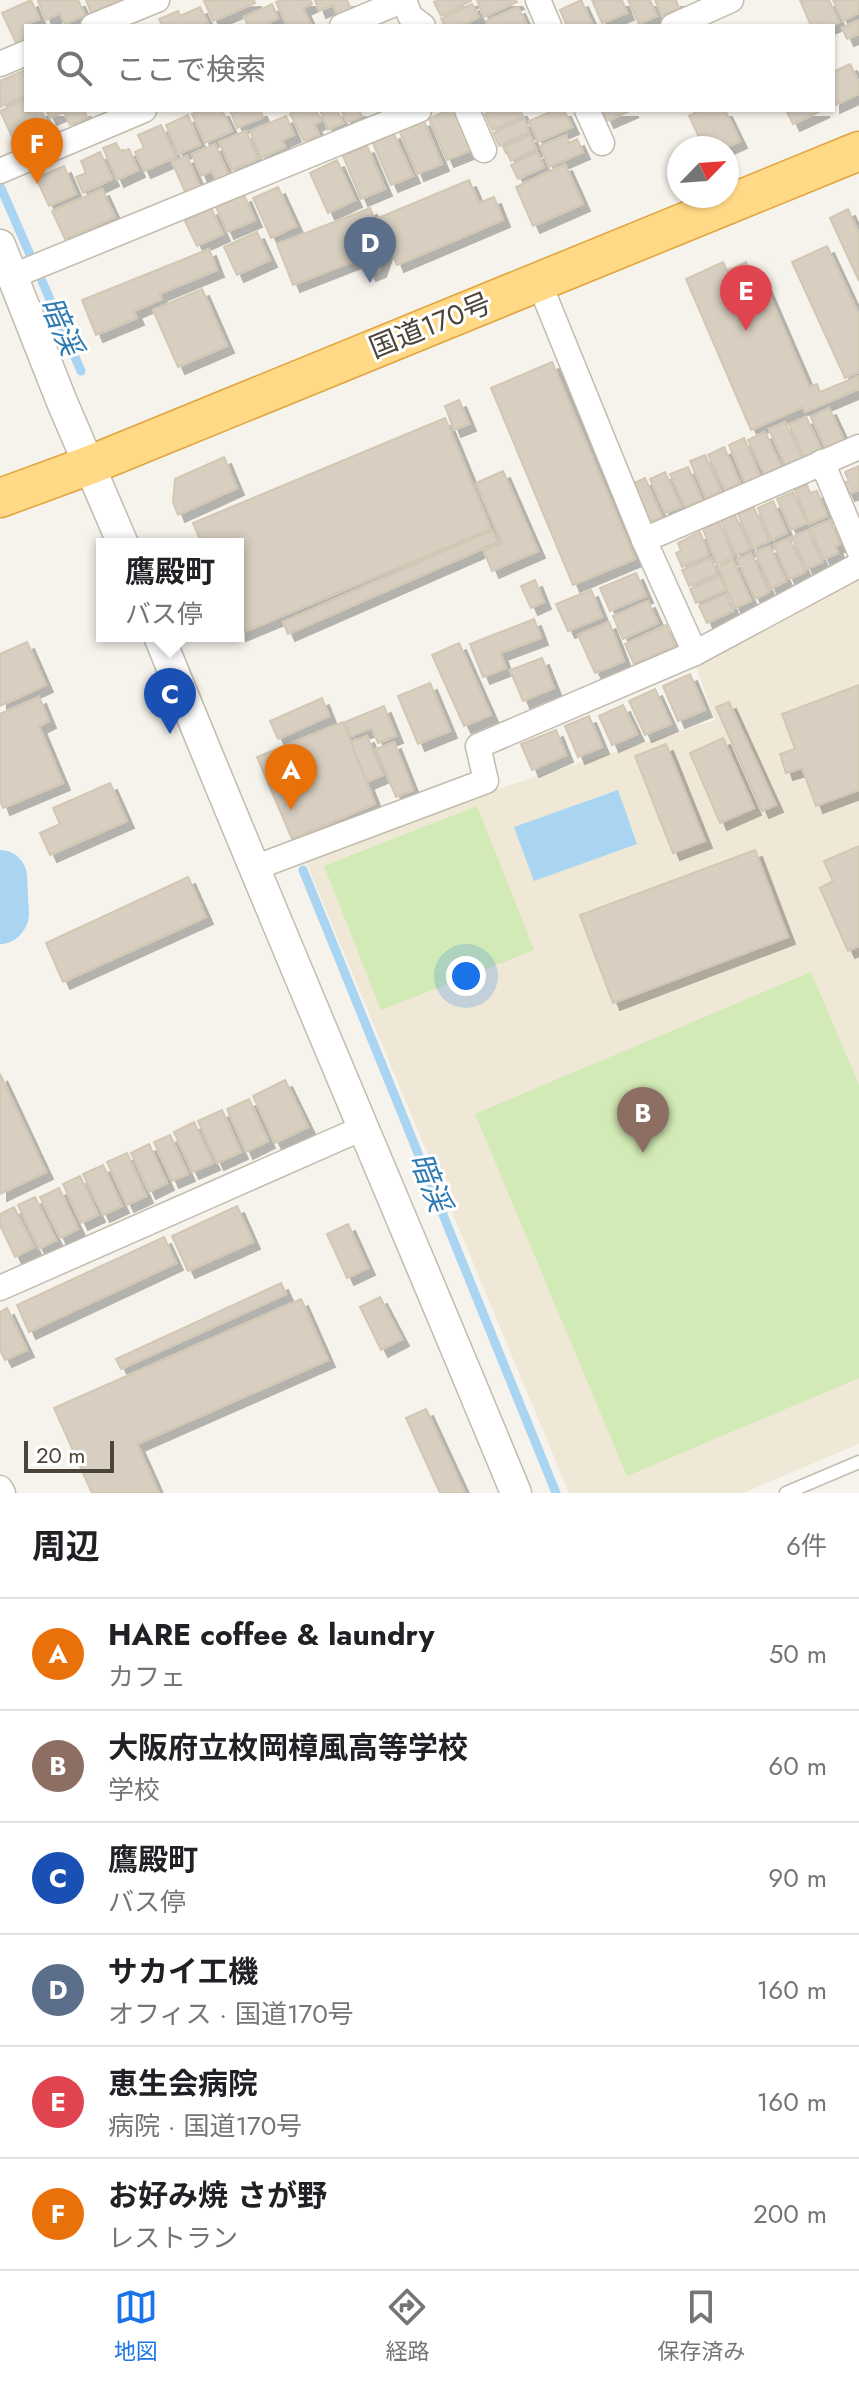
<!DOCTYPE html>
<html lang="ja">
<meta charset="utf-8">
<style>
body{margin:0;font-family:Jost,"Noto Sans JP",sans-serif;background:#f2f2f2;color:#202124}
.compass{position:absolute;left:667px;top:136px;width:72px;height:72px;border-radius:50%;background:#fff;box-shadow:0 2px 6px #0004;rotate:65deg}
.scale{position:absolute;left:24px;bottom:20px;width:90px;box-sizing:border-box;padding-left:8px;border:4px solid #4b4439;border-top:0;font-size:22px;line-height:28px;white-space:nowrap;color:#4b4439;-webkit-text-stroke:6px #fff;paint-order:stroke}
.you{position:absolute;left:466px;top:976px;width:28px;height:28px;margin:-20px;border:6px solid #fff;border-radius:50%;background:#1a73e8;box-shadow:0 0 0 12px #1a73e833}
.badge{display:grid;place-items:center;width:52px;height:52px;border-radius:50%;background:#1a73e8;color:#fff;font-size:26px;font-weight:700}
.pin{position:absolute;translate:-50% -66px;filter:drop-shadow(0 2px 4px #0008)}
.pin::after{content:'';position:absolute;top:42px;width:28px;height:24px;background:inherit;clip-path:polygon(0 0,100% 0,50% 100%)}
.popup{position:absolute;left:96px;top:538px;width:148px;height:104px;box-sizing:border-box;display:grid;place-content:center;border-radius:0px;background:#fff;filter:drop-shadow(0 2px 6px #0005);font-size:26px;white-space:nowrap;color:#757577}
.popup b{font-size:30px;color:#202124}
.popup::after{content:'';position:absolute;left:50%;top:100%;margin-left:-16px;border:16px solid transparent;border-top-color:#fff}
.list{margin:0;padding:0;list-style:none}
h2{display:flex;justify-content:space-between;align-items:center;height:104px;margin:0;padding:0 32px;font-size:34px}
h2 small{font-size:26px;font-weight:400;color:#757577}
.list li{display:grid;grid-template-columns:52px 1fr auto;gap:24px;align-items:center;box-sizing:border-box;height:112px;padding:0 32px;border-top:2px solid #e0e0e0}
.list b{display:block;font-size:30px;white-space:nowrap}
.list p{margin:0;font-size:26px;white-space:nowrap;color:#757577}
.list em{font-size:26px;font-style:normal;color:#757577}
.icon{flex:none;width:44px;height:44px;fill:none;stroke:currentColor;stroke-width:2;stroke-linecap:round;stroke-linejoin:round}
.map{position:relative;flex:none;width:859px;height:1493px;overflow:hidden}
.search{position:absolute;background:#fff;box-shadow:0 2px 6px #0004;left:24px;right:24px;top:24px;height:88px;display:flex;align-items:center;gap:20px;box-sizing:border-box;padding:0 28px;border-radius:0px;color:#757577;font-size:30px}
.sheet{height:776px;background:#fff}
nav{display:flex;justify-content:space-around;align-items:center;box-sizing:border-box;height:112px;border-top:2px solid #e0e0e0;background:#fff;font-size:22px;color:#757577}
nav a{display:grid;justify-items:center;gap:4px}
nav .on{color:#1a73e8}
.map>svg:first-child{display:block}
.education{fill:#efe8d6}
.green{fill:#d2eab5}
.water{fill:#a9d4f2}
.lines{fill:none;stroke-linecap:round;stroke-linejoin:round}
.stream{stroke:#a9d4f2;stroke-width:9}
.river{stroke:#a9d4f2;stroke-width:54}
.building{fill:#d8cfc1;stroke:#d3c7b4;stroke-width:2;filter:url(#shadow)}
.service-casing{stroke:#c2bbae;stroke-width:15}
.minor-casing{stroke:#c2bbae;stroke-width:27}
.tertiary-casing{stroke:#c2bbae;stroke-width:33}
.trunk-casing{stroke:#e0a43c;stroke-width:41}
.service{stroke:#fff;stroke-width:12}
.minor{stroke:#fff;stroke-width:24}
.tertiary{stroke:#fff;stroke-width:30}
.trunk{stroke:#ffd985;stroke-width:38}
.labels{text-anchor:middle;stroke-width:6;stroke-linejoin:round;paint-order:stroke}
.street-label{font-size:28px;fill:#4b4439;stroke:#fff}
.water-label{font-size:30px;font-style:italic;fill:#2e7ab2;stroke:#fff}
</style>
<div class="map">
<svg width="859" height="1493" viewBox="0 0 859 1493">
<defs>
<filter id="shadow"><feDropShadow dx="7" dy="7" stdDeviation="0" flood-color="#0004"/></filter>
</defs>
<rect width="100%" height="100%" fill="#f6f3ec"/>
<path class="education" d="M859 573V1444L743 1493H569L306 862 504 787 715 720 695 664Z"/>
<g class="green">
<path d="M477 806 534 950 381 1010 324 866Z"/>
<path d="M811 972 859 1085V1378L627 1476 475 1114Z"/>
</g>
<path class="water" d="M618 790 637 844 534 881 514 827Z"/>
<g class="lines">
<g class="stream">
<path d="M1 188 31 257"/>
<path d="M42 281 81 371"/>
<path d="M303 870 556 1493"/>
</g>
<path class="river" d="M0 877 2 914 0 917"/>
</g>
<g class="building">
<path d="M31 0 39 19 29 23 31 26H26V38L16 43 2 13Z"/>
<path d="M78 0 85 15 65 24 60 13 46 20 38 1Z"/>
<path d="M86 0H121L91 13Z"/>
<path d="M254 0 255 3 213 21 204 1Z"/>
<path d="M281 0H310L312 4 303 8 311 25 287 26 276 2Z"/>
<path d="M315 0H347L352 12 338 18 333 5 319 11Z"/>
<path d="M438 0H471V1L441 16 434 2Z"/>
<path d="M477 0H515L517 2 484 17Z"/>
<path d="M581 0 593 26H567L560 10Z"/>
<path d="M592 0H622L627 13 602 23Z"/>
<path d="M628 0H650L657 16 639 24Z"/>
<path d="M655 0H676L679 8 662 16Z"/>
<path d="M800 0H829L839 22 830 26H811Z"/>
<path d="M833 0H859V13L843 21Z"/>
<path d="M272 4 278 18 269 22 271 26H248L244 17Z"/>
<path d="M472 4 479 17 461 26H445L441 19Z"/>
<path d="M200 7 208 23 201 26H162L159 19 178 11 180 16Z"/>
<path d="M518 7 527 26H488L486 21Z"/>
<path d="M859 20V34L847 39 842 28Z"/>
<path d="M850 64 859 83V94L833 106V72Z"/>
<path d="M25 70 26 96 0 107V81Z"/>
<path d="M26 99V110H41L51 131 17 147 0 111Z"/>
<path d="M46 110H84L87 117 70 125 64 112 50 118Z"/>
<path d="M201 110H222L232 131 205 143 192 114Z"/>
<path d="M230 110H260L263 117 237 128Z"/>
<path d="M299 110H316L321 121 314 124 319 135 304 141 290 114Z"/>
<path d="M320 110H337L343 123 328 130Z"/>
<path d="M341 110H359L362 116 347 122Z"/>
<path d="M448 110H454L472 150 447 160 429 119Z"/>
<path d="M493 110H520L523 116 492 130 485 114Z"/>
<path d="M555 110H564L572 127 538 142 529 121Z"/>
<path d="M602 110H632L607 121Z"/>
<path d="M701 110H725L740 141 725 148H704L689 116Z"/>
<path d="M786 110H823L793 124Z"/>
<path d="M188 115 200 145 178 154 166 125Z"/>
<path d="M286 116 294 135 282 140 285 147 261 158 250 131Z"/>
<path d="M423 119 442 164 417 174 399 130Z"/>
<path d="M524 119 529 132 499 146 493 133Z"/>
<path d="M161 125 176 157 144 171 135 152 144 148 138 135Z"/>
<path d="M246 131 258 159 232 170 219 142Z"/>
<path d="M393 132 413 176 391 185 372 141Z"/>
<path d="M530 135 536 149 511 161 504 147Z"/>
<path d="M566 135 569 143 577 139 583 152 549 167 540 146Z"/>
<path d="M116 143 121 152 129 149 138 170 117 180 103 148Z"/>
<path d="M215 144 228 174 216 180 212 171 201 176 192 154Z"/>
<path d="M367 146 385 189 361 199 343 156Z"/>
<path d="M100 152 112 179 83 193 76 177 86 173 81 161Z"/>
<path d="M537 152 544 167 518 179 511 165Z"/>
<path d="M187 156 200 187 186 194 172 162Z"/>
<path d="M337 160 355 200 328 213 310 173Z"/>
<path d="M565 164 583 204 533 226 516 187Z"/>
<path d="M64 166 76 194 49 206 36 178Z"/>
<path d="M469 180 479 203 494 197 503 220 397 265 378 218Z"/>
<path d="M278 187 296 226 271 238 253 198Z"/>
<path d="M102 189 115 217 65 239 52 211Z"/>
<path d="M244 195 255 220 227 232 216 207Z"/>
<path d="M211 208 223 234 197 246 185 221Z"/>
<path d="M370 208 386 249 379 270 369 274 362 258 293 285 277 244Z"/>
<path d="M848 209 859 234V281L830 218Z"/>
<path d="M257 232 270 260 237 275 224 247Z"/>
<path d="M827 246 859 315V372L845 378 792 262Z"/>
<path d="M209 249 217 270 159 294 162 299 134 311 137 318 96 335 82 300Z"/>
<path d="M723 262 727 271 746 262 757 286 764 283 809 387 817 384 820 392 859 376V389L805 412 803 407 751 430 686 279Z"/>
<path d="M202 289 227 346 178 367 153 310Z"/>
<path d="M552 362 635 559 573 585 491 388Z"/>
<path d="M459 400 469 424 454 430 445 406Z"/>
<path d="M829 408 844 440 826 449 811 417Z"/>
<path d="M806 417 822 451 805 458 789 424Z"/>
<path d="M445 418 491 529 239 634 238 544H202L193 523Z"/>
<path d="M785 422 802 458 785 465 769 429Z"/>
<path d="M765 432 782 468 765 475 748 440Z"/>
<path d="M744 438 760 476 745 483 729 445Z"/>
<path d="M724 447 740 483 725 490 708 455Z"/>
<path d="M705 455 721 491 706 498 690 461Z"/>
<path d="M224 457 237 488 178 515 173 502 175 479Z"/>
<path d="M859 466V490L848 494 843 483 849 481 845 472Z"/>
<path d="M688 467 702 500 685 507 670 474Z"/>
<path d="M503 471 538 551 492 571 484 551 502 543 476 483Z"/>
<path d="M665 472 681 507 665 513 650 479Z"/>
<path d="M645 478 662 517 648 523 625 487Z"/>
<path d="M807 485 810 493 817 491 827 516 809 524 795 490Z"/>
<path d="M793 492 807 523 791 530 777 499Z"/>
<path d="M773 501 787 533 771 540 758 508Z"/>
<path d="M754 508 769 541 753 548 738 514Z"/>
<path d="M735 515 750 549 736 555 721 521Z"/>
<path d="M830 520 840 544 835 546 838 553 824 559 810 529Z"/>
<path d="M719 522 733 557 717 564 703 529Z"/>
<path d="M492 530 498 542 288 634 283 622Z"/>
<path d="M808 530 822 562 807 569 792 537Z"/>
<path d="M700 532 709 555 682 567 676 553 681 551 678 543Z"/>
<path d="M789 538 805 572 789 579 774 545Z"/>
<path d="M770 546 786 581 771 589 755 552Z"/>
<path d="M751 553 769 592 755 599 737 559Z"/>
<path d="M711 558 717 574 689 586 682 570Z"/>
<path d="M733 560 751 601 735 608 718 567Z"/>
<path d="M636 573 646 596 610 611 600 588Z"/>
<path d="M720 576 726 590 696 603 690 589Z"/>
<path d="M535 580 544 602 531 608 521 586Z"/>
<path d="M591 590 602 617 568 631 556 604Z"/>
<path d="M726 594 733 611 707 623 699 606Z"/>
<path d="M648 601 658 623 623 639 613 616Z"/>
<path d="M534 619 541 638 500 653 506 668 483 677 470 644Z"/>
<path d="M609 622 624 661 595 673 578 635Z"/>
<path d="M666 625 675 646 634 664 625 644Z"/>
<path d="M27 642 46 685 0 706V654Z"/>
<path d="M459 643 491 715 464 726 432 655Z"/>
<path d="M542 658 554 688 523 701 510 670Z"/>
<path d="M690 674 705 710 678 721 663 686Z"/>
<path d="M430 683 450 731 418 744 398 696Z"/>
<path d="M859 685V790L816 806 802 768 786 773 780 754 795 749 782 714Z"/>
<path d="M655 689 671 724 645 735 629 701Z"/>
<path d="M39 697 49 721 39 726 63 783 3 808 0 800V714Z"/>
<path d="M322 698 329 716 278 739 270 721Z"/>
<path d="M729 702 776 805 762 811 716 707Z"/>
<path d="M623 705 637 734 612 745 599 716Z"/>
<path d="M384 706 396 736 378 743 372 728 351 736 345 722Z"/>
<path d="M589 716 602 747 578 757 565 726Z"/>
<path d="M343 722 375 804 292 839 257 757Z"/>
<path d="M556 730 566 755 532 770 521 744Z"/>
<path d="M367 736 383 775 367 782 351 742Z"/>
<path d="M723 738 754 808 720 823 690 753Z"/>
<path d="M394 742 413 790 396 797 376 749Z"/>
<path d="M666 744 705 841 673 853 635 756Z"/>
<path d="M110 783 127 821 50 855 40 833 60 824 53 808Z"/>
<path d="M859 846V946L848 951 820 888 833 881 824 861Z"/>
<path d="M755 850 788 937 613 1003 580 915Z"/>
<path d="M188 877 206 917 63 982 46 943Z"/>
<path d="M0 1074 46 1172 0 1194Z"/>
<path d="M285 1080 308 1127 275 1143 253 1096Z"/>
<path d="M249 1099 268 1141 246 1152 227 1109Z"/>
<path d="M222 1110 241 1152 217 1163 198 1121Z"/>
<path d="M194 1122 213 1163 192 1172 174 1132Z"/>
<path d="M170 1135 188 1174 172 1181 154 1142Z"/>
<path d="M149 1144 167 1183 149 1192 131 1153Z"/>
<path d="M127 1153 146 1196 127 1205 107 1162Z"/>
<path d="M103 1165 122 1206 103 1215 83 1174Z"/>
<path d="M80 1176 98 1215 81 1223 63 1184Z"/>
<path d="M59 1188 78 1229 60 1238 40 1197Z"/>
<path d="M35 1197 56 1240 39 1249 18 1205Z"/>
<path d="M237 1206 253 1242 188 1271 172 1236Z"/>
<path d="M14 1207 34 1247 15 1257 0 1225V1214Z"/>
<path d="M348 1224 368 1268 347 1278 327 1234Z"/>
<path d="M164 1237 176 1263 29 1332 17 1305Z"/>
<path d="M281 1283 286 1294 121 1369 116 1359Z"/>
<path d="M380 1297 402 1339 381 1350 360 1307Z"/>
<path d="M301 1299 328 1360 137 1444 159 1493H92L54 1408Z"/>
<path d="M7 1308 27 1350 5 1360 0 1350V1312Z"/>
<path d="M426 1409 465 1493H440L406 1418Z"/>
</g>
<g class="lines">
<defs>
<path id="service" d="M786 1493 859 1462"/>
<g id="minor">
<path d="M404 0 410 16 423 26"/>
<path d="M538 0 549 26"/>
<path d="M93 26 157 0"/>
<path d="M342 26 404 0"/>
<path d="M673 26 731 0"/>
<path d="M0 64 26 53"/>
<path d="M467 110 484 150"/>
<path d="M587 110 602 143"/>
<path d="M0 171 144 110"/>
<path d="M13 276 419 110"/>
<path d="M538 280 644 540 695 653"/>
<path d="M822 462 859 550"/>
<path d="M644 540 859 447"/>
<path d="M254 868 486 781 478 746 695 653 859 565"/>
<path d="M0 1288 365 1127"/>
<path d="M0 1488 3 1493"/>
</g>
<g id="tertiary">
<path d="M0 245 62 402 123 544"/>
<path d="M159 636C275 923 398 1207 516 1493"/>
</g>
<path id="trunk" d="M0 498 90 465 859 151"/>
</defs>
<use href="#service" class="service-casing"/>
<use href="#minor" class="minor-casing"/>
<use href="#tertiary" class="tertiary-casing"/>
<use href="#trunk" class="trunk-casing"/>
<use href="#service" class="service"/>
<use href="#minor" class="minor"/>
<use href="#tertiary" class="tertiary"/>
<use href="#trunk" class="trunk"/>
</g>
<g class="labels">
<g class="street-label">
<text transform="translate(430 325) rotate(-22)" y="10">国道170号</text>
</g>
<g class="water-label">
<text transform="translate(61 326) rotate(66)" y="10">暗渓</text>
<text transform="translate(430 1182) rotate(68)" y="10">暗渓</text>
</g>
</g>
</svg>
<svg class="compass" viewBox="-18 -18 36 36"><path d="M0-13l5 13h-10z" fill="#e53935"/><path d="M0 13l5-13h-10z" fill="#757577"/></svg>
<div class="scale">20 m</div>
<div class="you"></div>
<div class="pin badge" style="left:291px;top:810px;background:#e8710a">A</div>
<div class="pin badge" style="left:643px;top:1153px;background:#8d6e63">B</div>
<div class="pin badge" style="left:170px;top:734px;background:#1a4fb4">C</div>
<div class="popup"><b>鷹殿町</b>バス停</div>
<div class="pin badge" style="left:370px;top:283px;background:#5c6f8a">D</div>
<div class="pin badge" style="left:746px;top:331px;background:#e0444e">E</div>
<div class="pin badge" style="left:37px;top:184px;background:#e8710a">F</div>
<div class="search"><svg class="icon" aria-label="search" viewBox="0 0 24 24"><circle cx="10" cy="10" r="6"/><path d="M15 15l6 6"/></svg>ここで検索</div>
</div>
<section class="sheet">
<h2>周辺<small>6件</small></h2>
<ul class="list">
<li><span class="badge" style="background:#e8710a">A</span><div><b>HARE coffee &amp; laundry</b><p>カフェ</p></div><em>50 m</em></li>
<li><span class="badge" style="background:#8d6e63">B</span><div><b>大阪府立枚岡樟風高等学校</b><p>学校</p></div><em>60 m</em></li>
<li><span class="badge" style="background:#1a4fb4">C</span><div><b>鷹殿町</b><p>バス停</p></div><em>90 m</em></li>
<li><span class="badge" style="background:#5c6f8a">D</span><div><b>サカイ工機</b><p>オフィス · 国道170号</p></div><em>160 m</em></li>
<li><span class="badge" style="background:#e0444e">E</span><div><b>恵生会病院</b><p>病院 · 国道170号</p></div><em>160 m</em></li>
<li><span class="badge" style="background:#e8710a">F</span><div><b>お好み焼 さが野</b><p>レストラン</p></div><em>200 m</em></li>
</ul>
</section>
<nav>
<a class="on"><svg class="icon" aria-label="map" viewBox="0 0 24 24"><path d="M3 6l6-2 6 2 6-2v14l-6 2-6-2-6 2zM9 4v14M15 6v14"/></svg>地図</a>
<a><svg class="icon" aria-label="directions" viewBox="0 0 24 24"><path d="M12 3l9 9-9 9-9-9zM9 14v-3h6M13 9l2 2-2 2"/></svg>経路</a>
<a><svg class="icon" aria-label="saved" viewBox="0 0 24 24"><path d="M7 4h10v16l-5-4-5 4z"/></svg>保存済み</a>
</nav>
